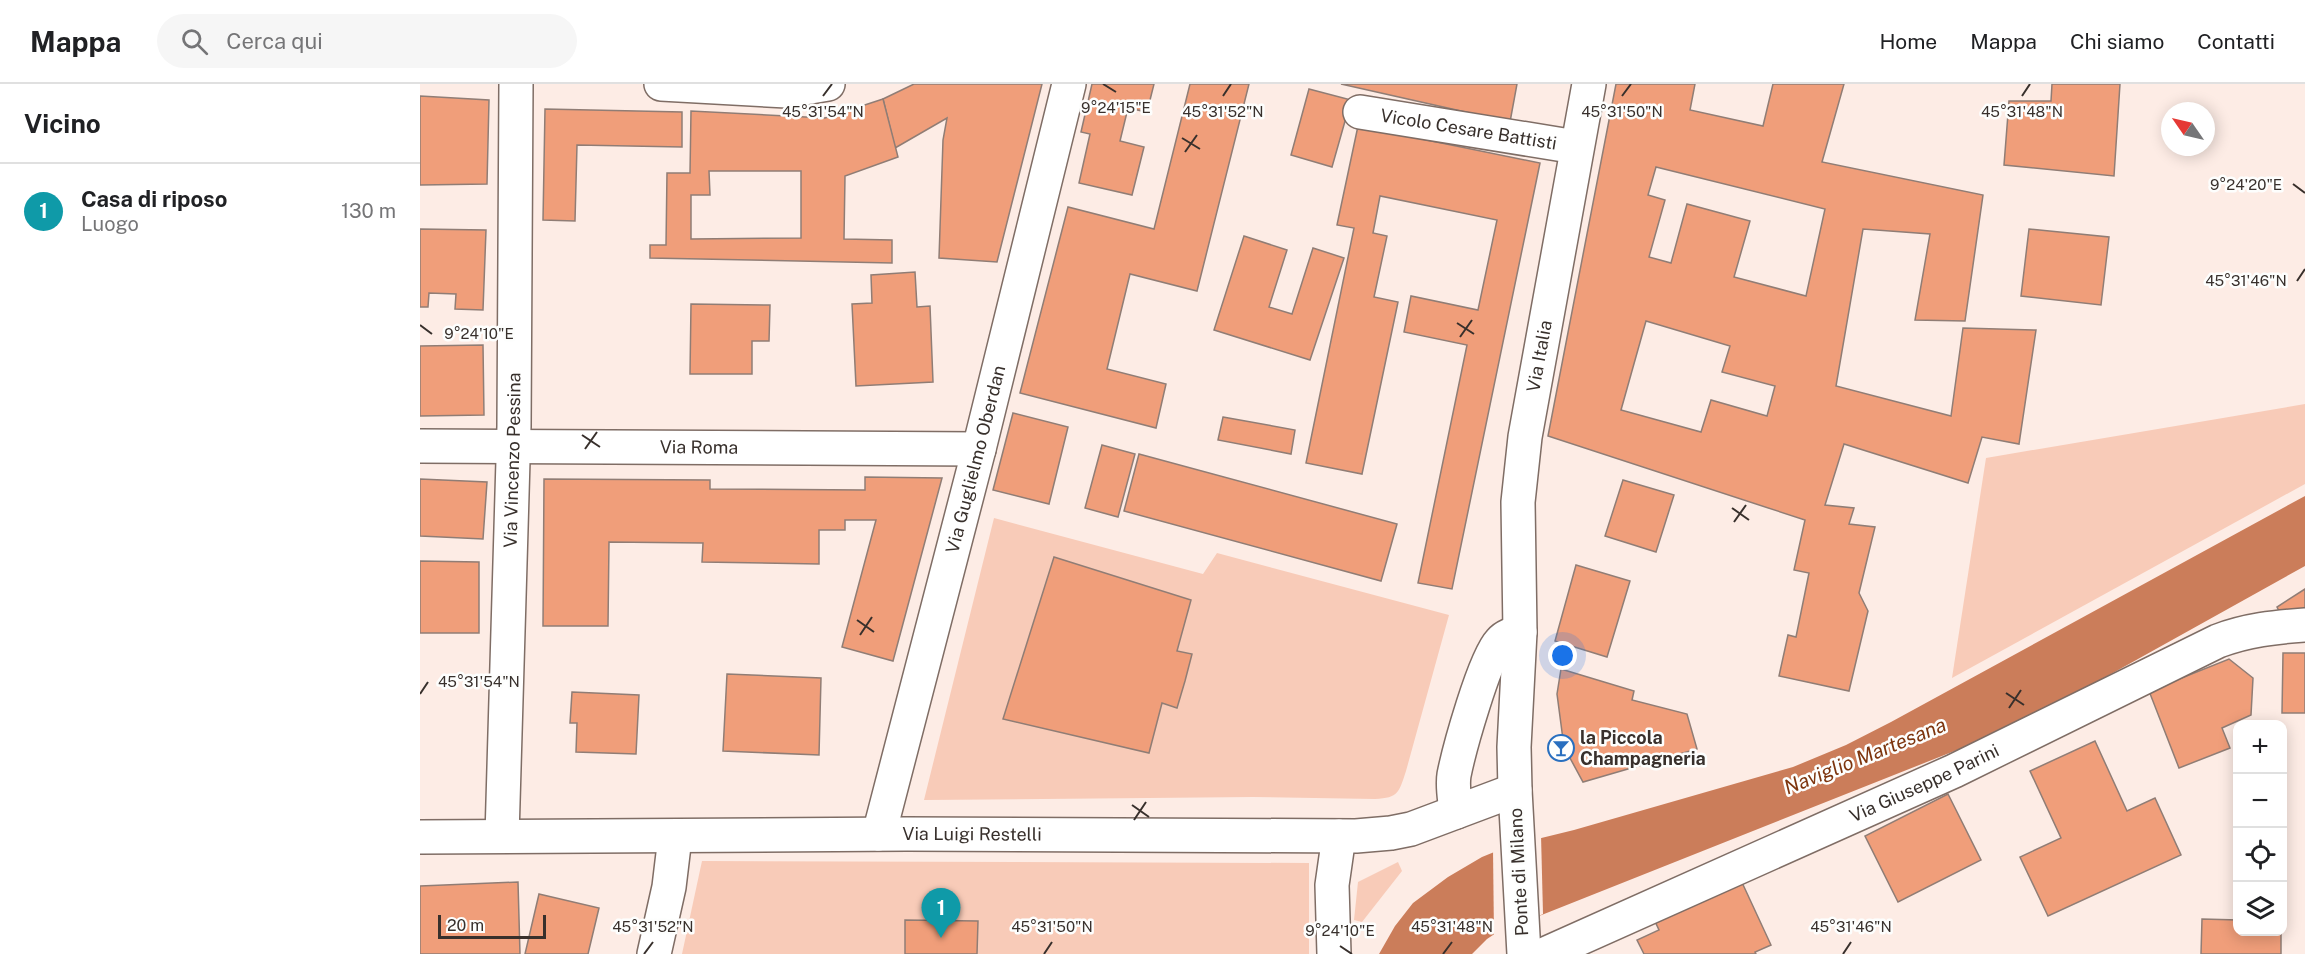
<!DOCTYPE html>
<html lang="it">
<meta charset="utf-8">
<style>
body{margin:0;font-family:"Public Sans",sans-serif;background:#f6f6f6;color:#202124}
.controls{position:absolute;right:18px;bottom:18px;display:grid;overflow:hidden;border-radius:12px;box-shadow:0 3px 15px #0003}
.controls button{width:54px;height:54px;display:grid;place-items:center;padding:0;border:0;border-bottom:2px solid #e0e0e0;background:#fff;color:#202124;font:30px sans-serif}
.compass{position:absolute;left:1741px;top:18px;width:54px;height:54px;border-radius:50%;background:#fff;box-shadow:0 3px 15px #0003;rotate:304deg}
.scale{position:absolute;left:18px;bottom:15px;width:108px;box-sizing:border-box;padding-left:6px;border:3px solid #38302c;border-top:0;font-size:16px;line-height:21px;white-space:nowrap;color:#38302c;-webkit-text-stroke:4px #fdfefd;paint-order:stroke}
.you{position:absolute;left:1143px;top:572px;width:21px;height:21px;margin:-15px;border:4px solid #fff;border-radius:50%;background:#1a73e8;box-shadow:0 0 0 9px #1a73e833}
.badge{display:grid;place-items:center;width:39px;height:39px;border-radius:50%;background:#7c3aed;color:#fff;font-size:20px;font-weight:700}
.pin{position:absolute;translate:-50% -50px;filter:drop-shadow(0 2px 3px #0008)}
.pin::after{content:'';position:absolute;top:32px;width:21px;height:18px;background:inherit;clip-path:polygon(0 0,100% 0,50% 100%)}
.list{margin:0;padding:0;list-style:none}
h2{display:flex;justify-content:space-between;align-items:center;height:78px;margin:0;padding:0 24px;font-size:26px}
h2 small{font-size:20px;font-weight:400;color:#757577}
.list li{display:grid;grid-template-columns:39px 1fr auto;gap:18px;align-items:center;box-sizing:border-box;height:96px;padding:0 24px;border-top:2px solid #e0e0e0}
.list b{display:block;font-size:22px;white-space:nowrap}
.list p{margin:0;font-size:20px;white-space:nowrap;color:#757577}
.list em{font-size:20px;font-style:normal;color:#757577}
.icon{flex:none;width:33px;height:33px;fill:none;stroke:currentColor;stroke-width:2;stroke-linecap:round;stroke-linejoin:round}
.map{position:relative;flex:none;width:1885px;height:870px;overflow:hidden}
header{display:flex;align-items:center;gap:36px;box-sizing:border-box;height:84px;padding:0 30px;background:#fff;border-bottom:2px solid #e0e0e0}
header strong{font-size:28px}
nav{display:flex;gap:33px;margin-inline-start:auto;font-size:21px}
.search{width:420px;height:54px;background:#f6f6f6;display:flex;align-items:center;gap:15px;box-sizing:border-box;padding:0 21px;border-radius:33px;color:#757577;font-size:22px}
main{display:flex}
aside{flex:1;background:#fff}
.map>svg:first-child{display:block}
.green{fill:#f8cbb8}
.water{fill:#cb7d5a}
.pier{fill:#fdece5}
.building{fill:#f09e7a;stroke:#907d75;stroke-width:1.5;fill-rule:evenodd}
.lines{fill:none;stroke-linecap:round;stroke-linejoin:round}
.street-casing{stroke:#7f6d65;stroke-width:36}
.secondary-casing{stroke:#7f6d65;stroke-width:36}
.street{stroke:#fff;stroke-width:33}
.secondary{stroke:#fff;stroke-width:33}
.ticks{fill:none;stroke:#38302c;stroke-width:2}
.labels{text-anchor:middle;stroke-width:5;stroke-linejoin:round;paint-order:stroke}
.street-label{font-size:18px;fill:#38302c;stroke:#fdfefd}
.poi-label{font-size:18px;font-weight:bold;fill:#38302c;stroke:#fdfefd;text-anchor:start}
.water-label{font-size:20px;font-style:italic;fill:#7d350e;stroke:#fdfefd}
.ticks-label{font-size:15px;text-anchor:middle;fill:#38302c;stroke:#fdfefd;stroke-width:5;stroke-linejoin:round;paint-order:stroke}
</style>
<header>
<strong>Mappa</strong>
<div class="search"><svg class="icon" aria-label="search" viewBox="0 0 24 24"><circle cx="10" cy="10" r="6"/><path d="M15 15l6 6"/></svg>Cerca qui</div>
<nav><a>Home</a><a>Mappa</a><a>Chi siamo</a><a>Contatti</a></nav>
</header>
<main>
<aside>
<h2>Vicino<small></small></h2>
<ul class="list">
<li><span class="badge" style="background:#0f9aa8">1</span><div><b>Casa di riposo</b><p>Luogo</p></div><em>130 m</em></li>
</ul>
</aside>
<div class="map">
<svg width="1885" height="870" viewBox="0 0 1885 870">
<rect width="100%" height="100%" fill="#fdece5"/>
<g class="green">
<path d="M1885 320V400L1532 594 1566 374Z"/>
<path d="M574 434 783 490 797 469 1029 531 986 687C979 708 979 714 955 715L833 713 504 716Z"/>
<path d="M282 777 889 779V870H262Z"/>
<path d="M978 778 982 787 942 838 934 836 938 798Z"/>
</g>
<path class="water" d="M1885 412V482L1578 653 1537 666 1076 849 1067 855 1052 870H959L975 842 993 819 1028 793 1062 773 1089 762 1154 746 1373 683 1426 661 1471 638Z"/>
<path class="pier" d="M1121 751 1123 830 1074 853 1073 765Z"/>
<g class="building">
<path d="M494 0H622L577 178 519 174 523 56 527 34 475 64 463 15Z"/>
<path d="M672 0H734L727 28 708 24 700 57 724 63 712 111 659 99 670 50 661 48Z"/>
<path d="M770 0H829L777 207 710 190 687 285 746 300 736 344 600 309 648 123 734 145Z"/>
<path d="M921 0H1097L1090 38Z"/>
<path d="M1196 0H1275L1270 26 1343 42 1353 0H1424L1402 78 1563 111 1545 237 1495 236 1510 150 1443 145 1416 302 1531 332 1543 244 1616 246 1599 360 1562 353 1548 399 1424 360 1405 421 1434 424 1429 440 1455 443 1439 509 1448 527 1429 607 1359 592 1368 551 1376 553 1389 489 1374 486 1385 436 1128 352ZM1236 83 1405 125 1386 212 1314 193 1330 137 1267 120 1251 179 1229 173 1245 116 1228 111ZM1226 237 1310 262 1302 288 1355 302 1347 332 1291 316 1281 348 1201 326Z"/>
<path d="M1632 0H1700L1694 92 1584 81 1589 17H1631Z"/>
<path d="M889 5 931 16 912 83 871 71Z"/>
<path d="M0 12 69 16 67 100 0 101Z"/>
<path d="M463 15 478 73 425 92 424 155 472 156V179L230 174V161H246L247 89H270L271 27 405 34ZM289 87H381V154L271 155V111H290Z"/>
<path d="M125 25 262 28V63L157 61 155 137 123 136Z"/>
<path d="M938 42 1120 79 1032 505 998 499 1047 261 984 248 991 212 1058 226 1077 136 960 112 953 149 967 152 954 213 978 218 942 390 886 379 934 144 917 141Z"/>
<path d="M0 145 66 146 63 226 35 225 36 210 9 209 8 223H0Z"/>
<path d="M1609 145 1689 153 1681 221 1601 212Z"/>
<path d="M824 152 867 166 849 223 872 230 893 164 924 174 890 276 794 246Z"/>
<path d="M495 188 497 223 510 222 513 298 436 302 432 220 452 219 451 191Z"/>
<path d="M271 220 350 221 349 257H332V290H270Z"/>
<path d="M63 261 64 331 0 332V262Z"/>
<path d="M593 329 648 343 629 420 573 406Z"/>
<path d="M803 333 875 346 871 370 798 356Z"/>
<path d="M682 361 715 370 698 433 665 424Z"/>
<path d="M719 370 977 440 961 497 704 427Z"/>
<path d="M445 393 522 394 473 577 422 563 456 436H425V446H399V480L282 478 283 459 189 458 188 542H123L124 395 290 396V405L445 406Z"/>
<path d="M0 395 67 398 63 455 0 452Z"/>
<path d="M1203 396 1254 411 1236 468 1185 452Z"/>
<path d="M634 473 771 516 757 567 772 570 765 597 757 624 742 619 729 669 583 635Z"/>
<path d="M0 477 59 478V549H0Z"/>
<path d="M1156 481 1210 497 1187 573 1135 557Z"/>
<path d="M1885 505V529L1863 535 1857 523Z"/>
<path d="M1863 569H1885V629H1862Z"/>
<path d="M1809 575 1833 594 1831 631 1802 644 1810 664 1759 684 1729 607Z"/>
<path d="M1141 585 1214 607 1212 616 1267 630 1277 665 1163 698 1144 663 1137 610Z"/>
<path d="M307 590 401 594 399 671 303 667Z"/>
<path d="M152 608 219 611 216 670 156 668 157 639H150Z"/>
<path d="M1675 657 1707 727 1735 714 1761 771 1628 832 1600 773 1641 754 1610 687Z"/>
<path d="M1528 710 1561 776 1478 818 1445 752Z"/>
<path d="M1319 792 1351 861 1335 868 1336 870H1224L1217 856 1239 846 1232 831Z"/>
<path d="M98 798 100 870H0V802Z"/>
<path d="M119 810 179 824 168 870H105Z"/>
<path d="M1782 835 1818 836V848H1861V870H1781Z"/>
<path d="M485 836 558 837 557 870H485Z"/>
</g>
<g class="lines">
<defs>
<g id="street">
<path d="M241 0 367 7 408 0"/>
<path id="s1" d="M940 28 1156 63"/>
<path id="s2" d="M0 362 559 365"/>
<path d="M1036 728C1035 716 1032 703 1034 691 1039 666 1064 575 1080 558 1085 552 1092 550 1100 548"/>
<path id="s3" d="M459 750 559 365 649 0"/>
<path id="s4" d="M82 752 94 342 96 0"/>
<path d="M234 870 249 803 255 753"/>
<path d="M914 870 912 801 919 752"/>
<path id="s5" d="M1125 870 1534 687 1798 557C1827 546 1855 543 1885 541"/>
</g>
<g id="secondary">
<path id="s6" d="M0 753 487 750 936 752 971 749 991 745 1095 706"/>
<path id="s7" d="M1104 870 1095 706 1094 663 1100 548 1098 418 1105 353 1169 0"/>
</g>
</defs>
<use href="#street" class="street-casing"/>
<use href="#secondary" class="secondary-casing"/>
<use href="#street" class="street"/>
<use href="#secondary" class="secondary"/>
</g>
<path class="ticks" d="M683 0 696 8M403 12 412 0M803 12 811 0M1202 12 1211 0M1602 12 1610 0M762 54 780 65M765 68 777 51M1873 100 1885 109M1877 197 1885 185M1037 239 1054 250M0 241 12 250M1040 253 1052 236M162 351 180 363M165 365 177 348M1312 424 1329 436M1314 438 1326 421M437 536 454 548M440 551 452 533M1586 609 1604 621M0 610 8 598M1589 624 1601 606M712 721 729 733M714 736 726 718M920 862 932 870M224 870 233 858M624 870 632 858M1023 870 1032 858M1423 870 1431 858"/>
<defs>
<symbol id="bar-ring" viewBox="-11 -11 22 22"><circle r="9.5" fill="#fdfefd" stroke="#296fbf" stroke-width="1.5"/><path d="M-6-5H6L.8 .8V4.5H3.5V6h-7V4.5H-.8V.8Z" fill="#296fbf"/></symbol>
</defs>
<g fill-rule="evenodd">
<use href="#bar-ring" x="1126" y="649" width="30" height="30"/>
</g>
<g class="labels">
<g class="street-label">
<text dy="6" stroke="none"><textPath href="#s1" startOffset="110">Vicolo Cesare Battisti</textPath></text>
<text dy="6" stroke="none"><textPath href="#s7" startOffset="600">Via Italia</textPath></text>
<text dy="6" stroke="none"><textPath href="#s2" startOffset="279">Via Roma</textPath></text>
<text dy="6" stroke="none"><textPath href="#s4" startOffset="376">Via Vincenzo Pessina</textPath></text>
<text dy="6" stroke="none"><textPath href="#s3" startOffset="387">Via Guglielmo Oberdan</textPath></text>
<text dy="6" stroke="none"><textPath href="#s5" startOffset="416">Via Giuseppe Parini</textPath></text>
<text dy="6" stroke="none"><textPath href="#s6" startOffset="552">Via Luigi Restelli</textPath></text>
<text transform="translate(1099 788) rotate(-93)" y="6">Ponte di Milano</text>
</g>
<g class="poi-label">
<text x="1160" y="660">la Piccola<tspan x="1160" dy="21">Champagneria</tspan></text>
</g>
<g class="water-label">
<text transform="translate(1445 672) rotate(-22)" y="7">Naviglio Martesana</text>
</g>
</g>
<g class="ticks-label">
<text x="696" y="29">9°24'15"E</text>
<text x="403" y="33">45°31'54"N</text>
<text x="803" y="33">45°31'52"N</text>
<text x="1202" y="33">45°31'50"N</text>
<text x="1602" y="33">45°31'48"N</text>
<text x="1826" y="106">9°24'20"E</text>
<text x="1826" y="202">45°31'46"N</text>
<text x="59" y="255">9°24'10"E</text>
<text x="59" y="603">45°31'54"N</text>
<text x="233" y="848">45°31'52"N</text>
<text x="632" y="848">45°31'50"N</text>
<text x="1032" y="848">45°31'48"N</text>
<text x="1431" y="848">45°31'46"N</text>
<text x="920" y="852">9°24'10"E</text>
</g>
</svg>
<div class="controls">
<button>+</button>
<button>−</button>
<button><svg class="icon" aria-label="locate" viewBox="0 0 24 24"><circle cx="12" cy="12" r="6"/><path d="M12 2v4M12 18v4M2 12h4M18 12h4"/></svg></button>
<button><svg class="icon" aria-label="layers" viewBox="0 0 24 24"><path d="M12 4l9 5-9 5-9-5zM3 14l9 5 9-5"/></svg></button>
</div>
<svg class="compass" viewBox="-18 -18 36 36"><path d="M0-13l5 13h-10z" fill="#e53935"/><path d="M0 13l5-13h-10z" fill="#757577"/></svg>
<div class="scale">20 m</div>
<div class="you"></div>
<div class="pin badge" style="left:521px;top:854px;background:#0f9aa8">1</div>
</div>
</main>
